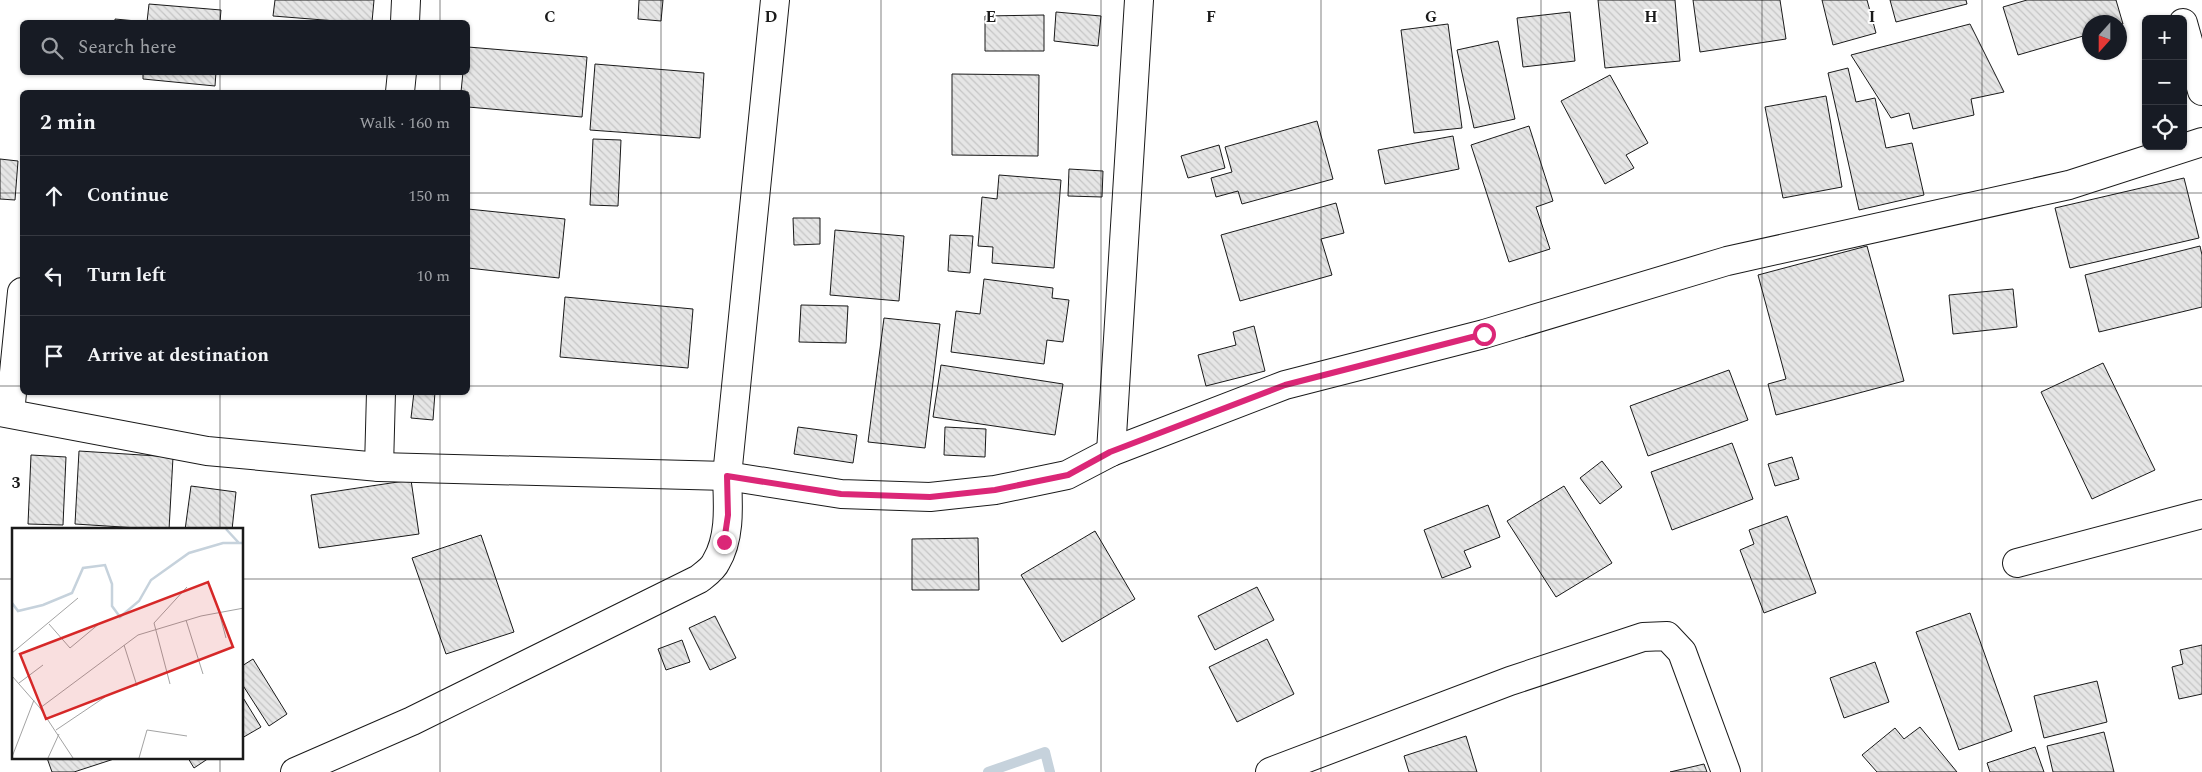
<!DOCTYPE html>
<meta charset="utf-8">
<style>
body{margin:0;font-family:Spectral,serif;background:#20242c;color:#f1f3f6}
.controls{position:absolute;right:15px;top:15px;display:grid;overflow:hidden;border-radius:8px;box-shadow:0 1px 4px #0004}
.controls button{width:45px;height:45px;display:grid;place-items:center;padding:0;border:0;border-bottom:1px solid #363941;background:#171b24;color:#f1f3f6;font:25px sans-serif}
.compass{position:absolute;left:2082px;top:15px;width:45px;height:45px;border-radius:50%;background:#171b24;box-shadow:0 1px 4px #0004;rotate:201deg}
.stop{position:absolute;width:15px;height:15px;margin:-11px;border:4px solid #db2777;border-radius:50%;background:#fff}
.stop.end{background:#db2777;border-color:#fff;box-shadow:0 1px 5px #0008}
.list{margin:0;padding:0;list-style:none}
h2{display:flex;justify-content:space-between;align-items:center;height:65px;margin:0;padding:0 20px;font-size:21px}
h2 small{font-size:16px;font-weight:400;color:#9ea1a6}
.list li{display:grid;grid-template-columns:32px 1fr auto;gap:15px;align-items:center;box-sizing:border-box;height:80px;padding:0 20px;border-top:1px solid #363941}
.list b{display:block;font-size:19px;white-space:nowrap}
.list em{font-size:16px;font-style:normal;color:#9ea1a6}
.icon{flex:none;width:28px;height:28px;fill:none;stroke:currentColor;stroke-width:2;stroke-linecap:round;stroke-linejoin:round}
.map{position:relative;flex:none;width:2202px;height:772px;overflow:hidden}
.search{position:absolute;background:#171b24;box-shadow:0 1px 4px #0004;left:20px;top:20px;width:450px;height:55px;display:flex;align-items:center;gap:12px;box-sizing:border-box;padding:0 18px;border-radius:8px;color:#9ea1a6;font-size:19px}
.panel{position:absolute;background:#171b24;box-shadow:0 1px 4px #0004;left:20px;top:90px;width:450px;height:305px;border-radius:8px}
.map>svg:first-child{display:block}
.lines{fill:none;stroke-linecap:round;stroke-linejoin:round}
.stream{stroke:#c6d2dc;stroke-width:10}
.building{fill:url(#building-back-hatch);stroke:#1a1a1a}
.minor-casing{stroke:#1a1a1a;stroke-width:30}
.minor{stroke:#fff;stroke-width:28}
.route{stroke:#db2777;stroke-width:6}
.grid{fill:none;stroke:#1a1a1a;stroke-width:1;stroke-opacity:0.55}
.inset-river{fill:none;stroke:#c6d2dc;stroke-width:2.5}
.inset-road{fill:none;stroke:#a3a3a3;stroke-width:1}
.view{fill:#d62828;fill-opacity:0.15;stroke:#d62828;stroke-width:2.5}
.inset-edge{fill:none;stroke:#1a1a1a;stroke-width:2.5}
.grid-label{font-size:16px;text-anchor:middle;font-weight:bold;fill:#1a1a1a;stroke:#fff;stroke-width:4;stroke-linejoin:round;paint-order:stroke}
</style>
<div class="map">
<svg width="2202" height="772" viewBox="0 0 2202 772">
<defs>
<pattern id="building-back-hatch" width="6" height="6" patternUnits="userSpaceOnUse" patternTransform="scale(1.25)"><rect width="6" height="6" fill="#e6e6e6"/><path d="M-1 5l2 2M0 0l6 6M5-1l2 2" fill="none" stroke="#c5c5c5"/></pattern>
</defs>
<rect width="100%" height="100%" fill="#fff"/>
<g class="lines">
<path class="stream" d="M988 772 1045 752 1050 772"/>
</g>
<g class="building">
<path d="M275 0H374L372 22H349L273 16Z"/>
<path d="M639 0H663L661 21 638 19Z"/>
<path d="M1598 0H1675L1680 61 1605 68Z"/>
<path d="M1693 0H1780L1786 39 1700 52Z"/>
<path d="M1822 0H1867L1876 33 1833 45Z"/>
<path d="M1890 0H1966L1967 4 1896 22Z"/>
<path d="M2027 0H2116L2123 24 2090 22V34L2018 55 2003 7Z"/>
<path d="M149 4 221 10 220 22H115V19L147 22Z"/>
<path d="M1056 12 1101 16 1098 46 1054 41Z"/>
<path d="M1570 12 1575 61 1523 67 1517 18Z"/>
<path d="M1044 15V51H985V16Z"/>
<path d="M1448 24 1462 128 1414 133 1401 30Z"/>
<path d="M1970 24 2004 92 1971 99 1974 115 1913 129 1909 113 1891 118 1851 55Z"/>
<path d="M1498 41 1515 119 1474 128 1457 50Z"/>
<path d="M468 47 587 57 582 117 468 107V92H461L463 72H468Z"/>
<path d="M595 64 704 73 700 138 590 130Z"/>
<path d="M1848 68 1856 102 1875 98 1886 148 1912 143 1924 195 1859 210 1828 73Z"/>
<path d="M143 72H216L215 86 143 79Z"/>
<path d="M952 74 1039 75 1038 156 952 155Z"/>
<path d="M1610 75 1648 143 1626 155 1634 168 1605 184 1561 101Z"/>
<path d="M1826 96 1842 187 1783 198 1765 107Z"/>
<path d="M1317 121 1333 179 1242 204 1238 191 1216 197 1211 178 1232 172 1225 147Z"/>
<path d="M1529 126 1553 201 1536 207 1550 249 1509 262 1471 145Z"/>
<path d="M1453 136 1459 169 1385 184 1378 150Z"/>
<path d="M593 139 621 140 618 206 590 205Z"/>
<path d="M1219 145 1225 168 1188 178 1181 156Z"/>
<path d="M0 159 18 161 15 200 0 199Z"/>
<path d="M1069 169 1103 171 1102 197 1068 196Z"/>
<path d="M999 175 1061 180 1054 268 992 263 993 247 978 246 982 197 997 199Z"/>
<path d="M2184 178 2199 238 2070 268 2055 208Z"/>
<path d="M1336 203 1344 233 1321 239 1332 275 1240 301 1221 235Z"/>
<path d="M468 209 565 219 559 278 468 268Z"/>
<path d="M793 218H820V244L794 245Z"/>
<path d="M835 230 904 236 899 301 830 295Z"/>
<path d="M950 235 973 236 970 273 948 271Z"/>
<path d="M1867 246 1904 381 1776 415 1768 384 1786 379 1758 275Z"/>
<path d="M2200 246 2202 255V307L2099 332 2085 275Z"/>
<path d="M984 279 1053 288 1052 298 1069 300 1063 342 1047 340 1044 364 951 352 956 311 980 314Z"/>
<path d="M2013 289 2017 327 1953 334 1949 295Z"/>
<path d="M565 297 693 309 688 368 560 357Z"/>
<path d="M801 305 848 306 846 343 799 342Z"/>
<path d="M884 318 940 324 925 448 868 442Z"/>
<path d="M1254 326 1265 371 1206 386 1198 355 1236 345 1233 332Z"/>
<path d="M2103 363 2155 470 2092 499 2041 392Z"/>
<path d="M941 365 1063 384 1055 435 933 417Z"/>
<path d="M1729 370 1748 420 1648 456 1630 406Z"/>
<path d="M414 392H435L433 420 411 418Z"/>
<path d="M798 427 857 435 853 463 794 454Z"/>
<path d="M945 427 986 429 985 457 944 455Z"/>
<path d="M1732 443 1753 499 1672 530 1651 472Z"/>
<path d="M79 451 173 457 169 530 75 524Z"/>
<path d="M31 455 66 457 63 525 28 524Z"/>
<path d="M1792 457 1799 479 1775 486 1768 464Z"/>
<path d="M1602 461 1622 487 1600 504 1580 478Z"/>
<path d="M411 480 419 534 319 548 311 495Z"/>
<path d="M191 486 236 492 232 530H185Z"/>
<path d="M1564 486 1612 563 1556 597 1507 521Z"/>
<path d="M1488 505 1500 537 1464 551 1471 567 1442 578 1424 530Z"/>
<path d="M1787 516 1816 593 1764 613 1740 550 1754 544 1749 530Z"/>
<path d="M1095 531 1135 599 1062 642 1021 575Z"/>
<path d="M481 535 514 632 446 654 412 558Z"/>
<path d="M978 538 979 590H912V539Z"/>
<path d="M1257 587 1274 620 1215 650 1198 616Z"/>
<path d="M1970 613 2012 731 1959 750 1916 632Z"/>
<path d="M715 616 736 658 710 670 689 628Z"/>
<path d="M1267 639 1294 694 1237 722 1209 667Z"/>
<path d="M682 640 690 662 666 670 658 649Z"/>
<path d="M2202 645V694L2179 699 2172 667 2183 664 2180 650Z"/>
<path d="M253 659 287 714 269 726 242 684V666Z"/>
<path d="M1875 662 1889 702 1844 718 1830 678Z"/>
<path d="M2097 681 2107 722 2044 738 2034 696Z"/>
<path d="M242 696 261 727 242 738Z"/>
<path d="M1920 727 1957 772H1877L1862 755 1895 728 1904 739Z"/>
<path d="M2104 732 2114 772H2053L2047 746Z"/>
<path d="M1466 736 1477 772H1409L1404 756Z"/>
<path d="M2035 747 2044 772H1990L1987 763Z"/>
<path d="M47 758H117L74 772H52Z"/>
<path d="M188 758H209L194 768Z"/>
<path d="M1704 764 1707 772H1670Z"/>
</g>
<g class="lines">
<defs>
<g id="minor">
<path d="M405 22 406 0"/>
<path d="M2183 23 2202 91"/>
<path d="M400 92 402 72"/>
<path d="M0 412 207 451 379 467 727 476 841 494 930 497 995 490 1067 475 1111 452 1285 385 1484 334 1727 261 2069 185 2202 142"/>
<path d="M10 413 22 292"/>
<path d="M1111 452 1139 0"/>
<path d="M379 467 381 392"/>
<path d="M2017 563 2202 514"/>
<path d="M295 772 412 721 699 579C705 574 713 569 716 562 731 537 728 504 727 476L775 0"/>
<path d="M1270 772 1510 681 1643 637 1667 636 1682 652 1726 772"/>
</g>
</defs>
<use href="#minor" class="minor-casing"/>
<use href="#minor" class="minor"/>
</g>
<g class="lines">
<path class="route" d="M724 542 728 515 727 476 841 494 930 497 995 490 1068 475 1110 452 1285 385 1484 334"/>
</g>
<path class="grid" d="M220 0V22M440 0V22M661 0V772M881 0V772M1101 0V772M1321 0V772M1541 0V772M1762 0V772M1982 0V772M220 72V92M440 72V92M0 193H22M468 193H2202M0 386H22M468 386H2202M220 392V530M440 392V772M0 579H14M242 579H2202M220 758V772"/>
<g transform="translate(12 528)">
<rect width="231" height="231" fill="#fff"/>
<path class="inset-river" d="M214 1 227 15H232M0 75 6 83 31 77 60 65 71 40 93 37 100 56V78L108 89 127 73 139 52 177 25 211 15H227"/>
<path class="inset-road" d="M207 84 214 110M174 92 191 146M37 96 58 120 88 95M112 117 125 158M0 125 66 70M0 148 28 180 61 230M7 155 31 137M158 156 142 95 175 59M28 180 126 107 189 88 232 80M44 202 93 169M0 229 22 172M36 230 47 206M127 230 135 202 175 208"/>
<path class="view" d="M196 54 221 119 34 191 8 126Z"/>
<rect width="231" height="231" class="inset-edge"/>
</g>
<g class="grid-label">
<text x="550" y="22">C</text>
<text x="771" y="22">D</text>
<text x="991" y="22">E</text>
<text x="1211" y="22">F</text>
<text x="1431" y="22">G</text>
<text x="1651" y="22">H</text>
<text x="1872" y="22">I</text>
<text x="16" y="488">3</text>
</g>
</svg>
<div class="controls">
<button>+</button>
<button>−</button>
<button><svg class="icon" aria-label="locate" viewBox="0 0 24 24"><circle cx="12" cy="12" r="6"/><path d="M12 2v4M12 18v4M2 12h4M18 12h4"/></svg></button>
</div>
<svg class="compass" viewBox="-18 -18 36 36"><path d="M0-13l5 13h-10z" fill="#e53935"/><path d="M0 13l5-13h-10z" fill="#9ea1a6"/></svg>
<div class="stop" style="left:1484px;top:334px"></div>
<div class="stop end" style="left:724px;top:542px"></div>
<div class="search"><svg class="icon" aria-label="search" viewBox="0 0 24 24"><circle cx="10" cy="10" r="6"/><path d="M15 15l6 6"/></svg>Search here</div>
<section class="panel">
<h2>2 min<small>Walk · 160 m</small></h2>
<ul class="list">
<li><svg class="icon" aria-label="ahead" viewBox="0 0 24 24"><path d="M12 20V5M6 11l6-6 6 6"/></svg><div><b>Continue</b></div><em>150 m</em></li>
<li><svg class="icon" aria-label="left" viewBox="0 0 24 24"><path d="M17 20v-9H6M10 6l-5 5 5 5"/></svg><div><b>Turn left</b></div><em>10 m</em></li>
<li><svg class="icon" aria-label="arrive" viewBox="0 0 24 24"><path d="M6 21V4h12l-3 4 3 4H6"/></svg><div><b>Arrive at destination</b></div></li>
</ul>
</section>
</div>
